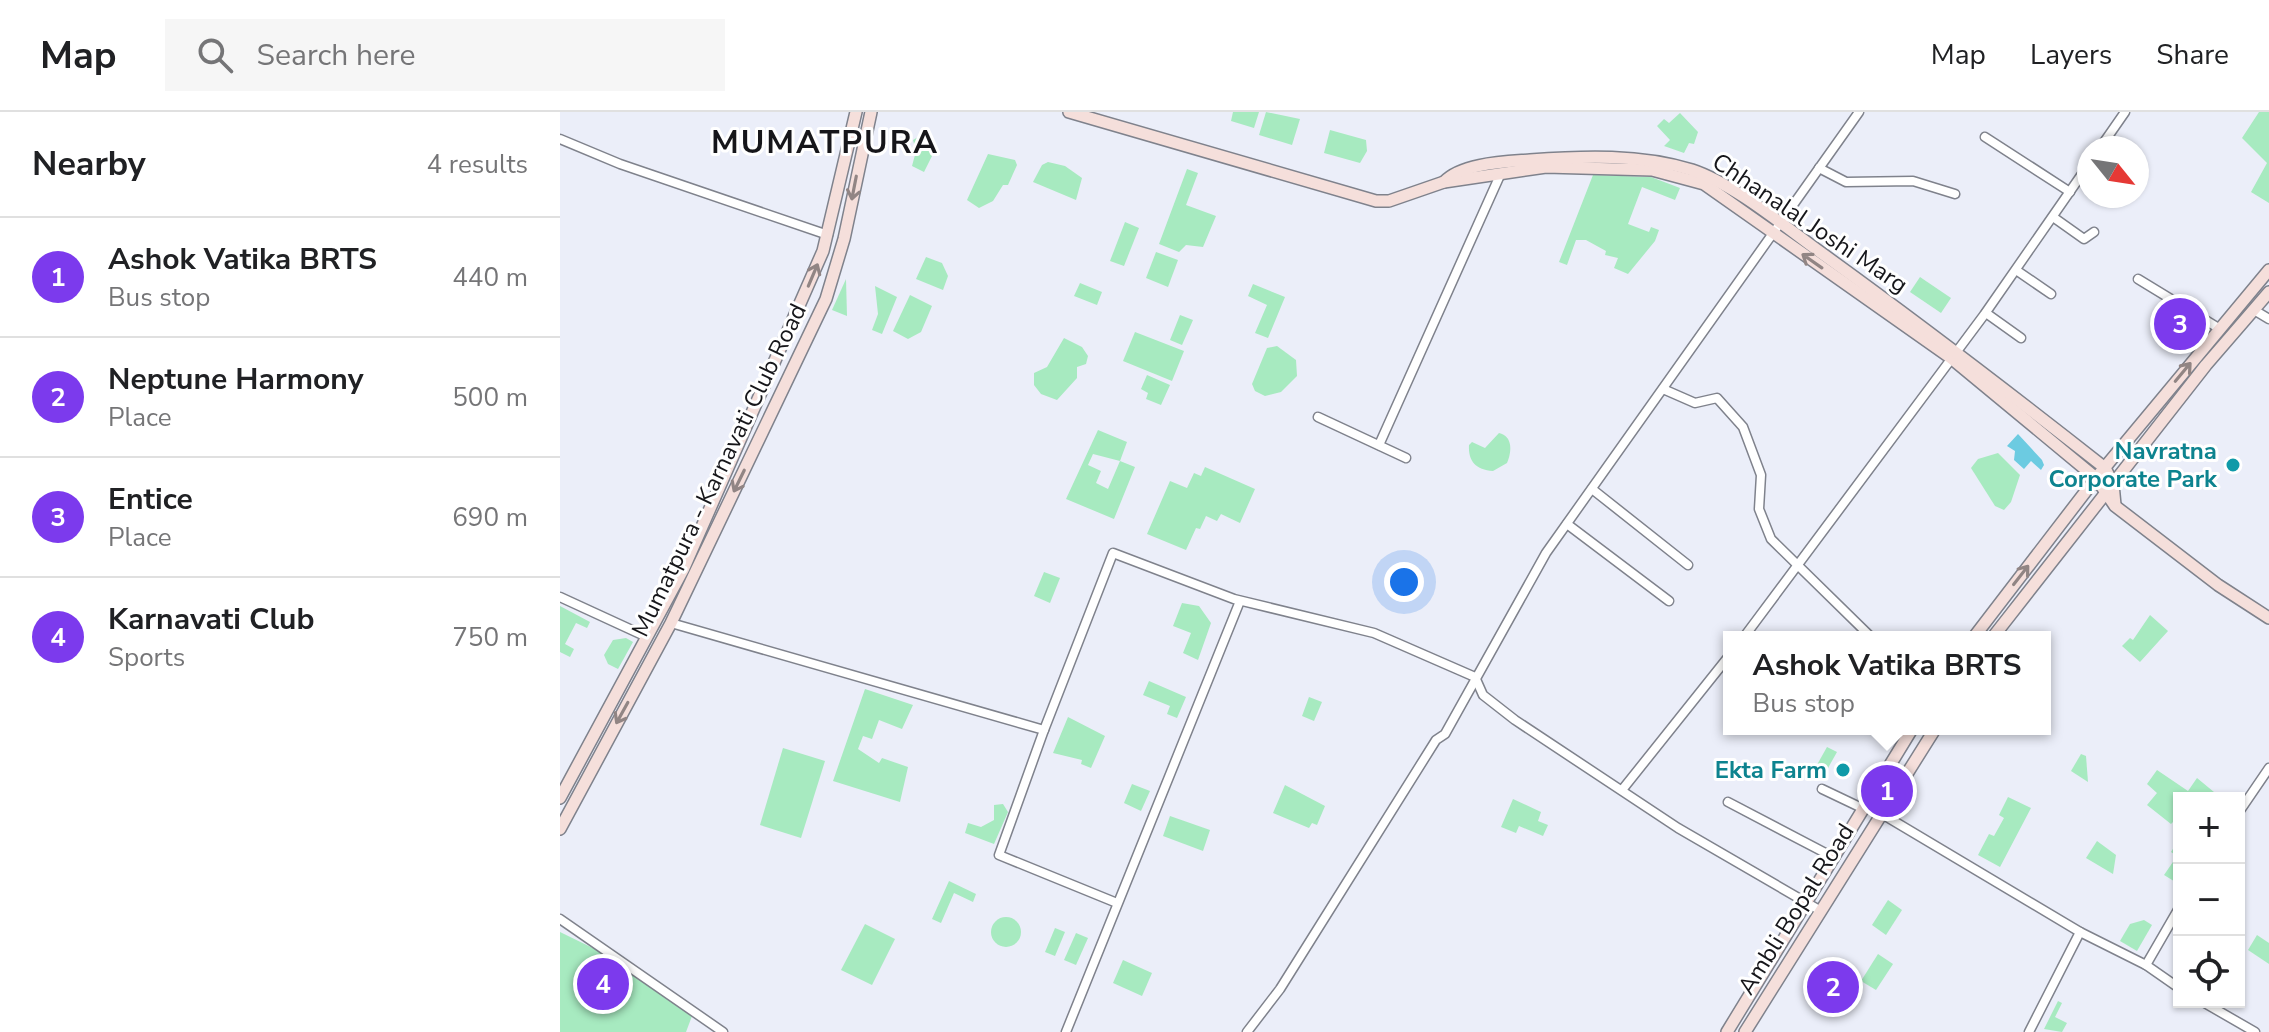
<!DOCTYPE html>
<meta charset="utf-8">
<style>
body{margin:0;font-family:"Nunito Sans",sans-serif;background:#f6f6f6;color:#202124}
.controls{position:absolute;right:24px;bottom:24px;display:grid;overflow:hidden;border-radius:0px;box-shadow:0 2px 6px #0004}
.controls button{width:72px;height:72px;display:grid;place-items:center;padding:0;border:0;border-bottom:2px solid #e0e0e0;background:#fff;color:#202124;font:40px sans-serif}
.compass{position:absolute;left:1517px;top:24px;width:72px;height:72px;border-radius:50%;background:#fff;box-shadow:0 2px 6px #0004;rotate:120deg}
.you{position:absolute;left:844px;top:470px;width:28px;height:28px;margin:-20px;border:6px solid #fff;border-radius:50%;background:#1a73e8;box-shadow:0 0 0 12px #1a73e833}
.badge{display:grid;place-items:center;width:52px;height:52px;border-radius:50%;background:#7c3aed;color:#fff;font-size:26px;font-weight:700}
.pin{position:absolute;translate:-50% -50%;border:4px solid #fff;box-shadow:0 2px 8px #0006}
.popup{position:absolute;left:1163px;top:519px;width:328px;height:104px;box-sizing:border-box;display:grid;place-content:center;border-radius:0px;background:#fff;filter:drop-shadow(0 2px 6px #0005);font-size:26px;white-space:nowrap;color:#757577}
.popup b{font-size:30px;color:#202124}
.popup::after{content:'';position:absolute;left:50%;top:100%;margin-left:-16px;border:16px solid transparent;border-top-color:#fff}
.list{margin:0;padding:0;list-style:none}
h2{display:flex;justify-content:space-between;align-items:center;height:104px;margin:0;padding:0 32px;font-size:34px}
h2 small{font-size:26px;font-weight:400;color:#757577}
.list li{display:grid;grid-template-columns:52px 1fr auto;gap:24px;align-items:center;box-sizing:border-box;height:120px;padding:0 32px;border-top:2px solid #e0e0e0}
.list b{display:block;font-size:30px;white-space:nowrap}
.list p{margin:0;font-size:26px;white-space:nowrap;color:#757577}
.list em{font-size:26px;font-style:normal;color:#757577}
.icon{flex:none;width:44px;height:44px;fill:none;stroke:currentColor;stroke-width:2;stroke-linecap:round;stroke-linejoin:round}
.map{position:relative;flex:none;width:1709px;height:920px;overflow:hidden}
header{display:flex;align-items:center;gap:48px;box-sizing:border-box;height:112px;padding:0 40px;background:#fff;border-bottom:2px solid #e0e0e0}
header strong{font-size:38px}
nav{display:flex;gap:44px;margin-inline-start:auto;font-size:28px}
.search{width:560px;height:72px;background:#f6f6f6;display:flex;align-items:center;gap:20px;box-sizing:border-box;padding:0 28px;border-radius:0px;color:#757577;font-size:30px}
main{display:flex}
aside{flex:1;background:#fff}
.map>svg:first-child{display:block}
.green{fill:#a7eac0;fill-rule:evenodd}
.water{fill:#6ccbe1}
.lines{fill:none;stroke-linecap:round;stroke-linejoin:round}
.street-casing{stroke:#7f828c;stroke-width:11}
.secondary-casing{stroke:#7f828c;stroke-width:14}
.street{stroke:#fff;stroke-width:8}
.secondary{stroke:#f5dfdb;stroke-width:11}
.oneway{stroke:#918584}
.culture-dot{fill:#0f9aa8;stroke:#fff;stroke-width:3}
.labels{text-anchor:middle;stroke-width:6;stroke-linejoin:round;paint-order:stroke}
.street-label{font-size:24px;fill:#16161a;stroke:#fff}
.culture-label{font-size:24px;font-weight:bold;fill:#0d838f;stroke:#fff;text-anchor:end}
.district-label{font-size:32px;font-weight:bold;letter-spacing:2px;fill:#16161a;stroke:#fff}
</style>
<header>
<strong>Map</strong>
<div class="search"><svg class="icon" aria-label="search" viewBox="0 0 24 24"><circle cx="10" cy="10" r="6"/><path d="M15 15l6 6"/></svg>Search here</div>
<nav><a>Map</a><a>Layers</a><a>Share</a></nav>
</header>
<main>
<aside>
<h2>Nearby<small>4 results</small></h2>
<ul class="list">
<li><span class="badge">1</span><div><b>Ashok Vatika BRTS</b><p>Bus stop</p></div><em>440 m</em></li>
<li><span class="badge">2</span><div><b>Neptune Harmony</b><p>Place</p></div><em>500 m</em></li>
<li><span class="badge">3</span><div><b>Entice</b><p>Place</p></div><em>690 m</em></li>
<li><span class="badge">4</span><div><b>Karnavati Club</b><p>Sports</p></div><em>750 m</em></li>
</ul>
</aside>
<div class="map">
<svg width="1709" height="920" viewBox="0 0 1709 920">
<rect width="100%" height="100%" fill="#ebeef9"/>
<g class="green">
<path d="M673 0H699L694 16 671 9Z"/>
<path d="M706 0 740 7 732 33 699 23Z"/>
<path d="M1699 0H1709V91L1691 80 1707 51 1682 26Z"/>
<path d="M1120 1 1138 20 1134 32 1129 31 1124 41 1104 34 1110 28 1097 14 1104 7 1109 11Z"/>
<path d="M770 18 806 28 807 39 800 51 764 41Z"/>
<path d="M358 25 377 34 364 60 352 54 356 39 353 28Z"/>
<path d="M428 42 455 48 457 53 448 73H443L433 89 419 96 407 88Z"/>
<path d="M488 50 505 54 522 66 516 88 473 70 482 53Z"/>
<path d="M627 57 638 61 626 93 656 104 643 135 626 133 619 140 599 132Z"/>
<path d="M1033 63 1091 65 1120 76 1115 88 1082 75 1068 112 1089 120 1091 115 1099 118 1095 129 1068 162 1054 156 1058 146 1045 143 1046 139 1026 128H1016L1007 153 999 150Z"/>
<path d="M565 110 579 116 564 154 550 149Z"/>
<path d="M596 140 618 148 608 175 586 166Z"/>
<path d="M366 145 382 151 388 164 383 178 356 167Z"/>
<path d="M1360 165 1391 186 1381 201 1350 180Z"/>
<path d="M286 167 287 204 272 198Z"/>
<path d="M520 171 542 180 537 193 514 184Z"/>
<path d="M693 172 725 185 708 226 695 221 707 193 688 184Z"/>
<path d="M315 174 337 185 322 222 312 218 318 202Z"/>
<path d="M350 183 372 194 361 220 348 227 333 219Z"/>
<path d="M620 203 633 208 622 233 610 228Z"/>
<path d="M575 220 624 239 612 269 563 249Z"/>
<path d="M504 226 522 235 528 244 526 252 517 255V266L497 288 481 282 474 273V261L487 255Z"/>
<path d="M717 234 736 248 737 264 721 280 705 284 695 279 692 272 707 236Z"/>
<path d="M587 263 610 273 601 293 586 287 588 281 581 277Z"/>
<path d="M538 318 567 330 560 349 575 355 554 407 506 387ZM533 342 560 349 548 377 536 371 541 359 528 353Z"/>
<path d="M939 321C953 324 952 340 947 351L933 359C916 358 908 349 909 333L912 330 925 336Z"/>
<path d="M1438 341 1460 363 1451 390 1444 398 1435 394 1411 356 1418 347Z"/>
<path d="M645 355 695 377 680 411 661 402 657 409 646 404 640 417 636 416 626 438 587 422 610 369 627 376 634 361 641 364Z"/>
<path d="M484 460 500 466 490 491 474 484Z"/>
<path d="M622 491 639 494 651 511 638 548 623 541 631 521 613 514Z"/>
<path d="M0 494 30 510 27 516 16 511 5 532 14 537 10 545 0 540Z"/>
<path d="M1590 503 1608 519 1580 550 1562 534 1570 526 1573 528Z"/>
<path d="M66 526 73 530 58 557 48 552 44 543 53 528Z"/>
<path d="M589 569 626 585 617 606 607 602 610 594 583 583Z"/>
<path d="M305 577 353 593 342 617 319 608 312 627 303 624 298 637 319 651 322 646 348 655 340 690 273 669Z"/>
<path d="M749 585 762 590 754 609 742 604Z"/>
<path d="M508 605 545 624 531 656 521 652 522 648 493 641Z"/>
<path d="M1267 635 1277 640 1263 665 1253 660Z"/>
<path d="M223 636 265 649 241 726 200 713Z"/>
<path d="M1521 642 1526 644 1528 670 1511 659Z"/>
<path d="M1597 658 1628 679 1637 666 1660 685 1619 686V704L1611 712 1587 693 1597 681 1587 672Z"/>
<path d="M572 672 590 679 581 699 564 691Z"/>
<path d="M725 673 765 694 757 713 752 711 749 716 713 701Z"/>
<path d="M1448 685 1471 696 1440 755 1418 743 1429 722 1434 724 1444 706 1439 703Z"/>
<path d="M953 687 981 700 978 709 988 713 983 724 959 714 956 721 941 715Z"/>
<path d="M443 692 448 700 434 732 405 721 408 711 421 715 434 708V693Z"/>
<path d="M610 704 650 718 643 739 603 724Z"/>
<path d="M1537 729 1556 743 1553 762 1526 746Z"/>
<path d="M1616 732 1619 734 1617 771 1604 763 1617 744 1611 740Z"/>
<path d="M389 769 416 782 413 790 394 781 381 811 372 807Z"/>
<path d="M1328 788 1342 798 1326 823 1312 813Z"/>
<circle cx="446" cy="820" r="15"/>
<path d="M1584 808 1592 813 1577 839 1560 829 1570 812Z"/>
<path d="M305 812 335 827 312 873 281 858Z"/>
<path d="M495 816 505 820 495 844 485 840Z"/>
<path d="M0 820 41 840 132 904 126 920H0Z"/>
<path d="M516 821 528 826 516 853 504 848Z"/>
<path d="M1697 823 1709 831V852L1688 838Z"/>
<path d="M1318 842 1333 852 1316 878 1301 869Z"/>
<path d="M563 848 592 861 582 884 553 871Z"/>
<path d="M1498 889 1502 891 1495 905 1507 911 1502 920 1484 917Z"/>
</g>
<path class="water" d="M1458 322 1482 348 1484 353 1481 358 1471 349 1464 357 1454 348 1455 339 1447 334Z"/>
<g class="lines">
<defs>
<g id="street">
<path d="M1425 25 1510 80"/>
<path d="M0 27 60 52 268 123"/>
<path d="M1540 36 1565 0"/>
<path d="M1259 56 1286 70 1353 69 1395 82"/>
<path d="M1493 105 1524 127 1534 120"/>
<path d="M1456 158 1491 182"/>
<path d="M1578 167 1660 217"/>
<path d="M1694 198 1709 207"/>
<path d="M1426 201 1461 226"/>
<path d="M1103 277 1135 291 1157 286 1183 315 1201 363 1199 397 1211 427 1311 525"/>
<path d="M758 305 846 346"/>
<path d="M819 333 941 61"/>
<path d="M1032 377 1128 453"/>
<path d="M1007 412 1109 489"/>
<path d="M0 485 87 525"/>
<path d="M111 511 484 618 553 441 674 487 814 521 915 565 923 583 955 608 1118 716 1261 799"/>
<path d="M1184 525 1424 203 1529 52"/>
<path d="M484 618 439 743 557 791"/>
<path d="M1262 677 1304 697"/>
<path d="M1062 678 1169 544"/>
<path d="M1168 690 1275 746"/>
<path d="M1679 700 1709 656"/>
<path d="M1322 702 1520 820 1469 920"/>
<path d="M0 807 163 920"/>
<path d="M1520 820 1586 853 1619 876"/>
<path d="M1586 853 1619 796"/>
<path d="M1643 890 1695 920"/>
<path d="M506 920 680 489"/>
<path d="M687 920 720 877 876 628 885 622 986 441 1299 0"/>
</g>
<g id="secondary">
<path d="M509 0 816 89H829L884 70 986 55 1092 58 1144 72 1391 246 1536 366 1555 394 1658 473 1709 506"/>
<path d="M884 70C902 51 945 50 970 48 1024 44 1080 42 1132 58 1174 72 1224 114 1260 140 1357 210 1451 282 1545 356L1553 372 1555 393"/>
<path d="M1414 525 1536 366 1709 158"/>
<path d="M1433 525 1646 253 1709 180"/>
<path d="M0 686 123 458 263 139 296 0"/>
<path d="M0 717 111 511 266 187 284 127 311 0"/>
<path d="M1167 920 1352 617"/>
<path d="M1185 920 1375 617"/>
</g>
</defs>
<use href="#street" class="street-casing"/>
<use href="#secondary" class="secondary-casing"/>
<use href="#street" class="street"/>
<use href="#secondary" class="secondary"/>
</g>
<defs><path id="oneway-shaft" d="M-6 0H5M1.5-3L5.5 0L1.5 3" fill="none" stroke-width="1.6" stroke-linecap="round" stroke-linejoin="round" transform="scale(2)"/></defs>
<g class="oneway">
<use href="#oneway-shaft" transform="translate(294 76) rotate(101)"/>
<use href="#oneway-shaft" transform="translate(1252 149) rotate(-145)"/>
<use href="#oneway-shaft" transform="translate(253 163) rotate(-67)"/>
<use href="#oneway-shaft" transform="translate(1623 260) rotate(-50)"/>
<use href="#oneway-shaft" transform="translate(179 369) rotate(116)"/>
<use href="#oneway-shaft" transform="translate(1461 463) rotate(-52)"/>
<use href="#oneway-shaft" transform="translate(62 601) rotate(119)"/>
</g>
<g class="culture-dot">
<circle cx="1673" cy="353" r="8"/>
<circle cx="1283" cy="658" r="8"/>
</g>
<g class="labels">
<g class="street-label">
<text transform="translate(1250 111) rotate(34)" y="8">Chhanalal Joshi Marg</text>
<text transform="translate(159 358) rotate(-64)" y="8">Mumatpura - Karnavati Club Road</text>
<text transform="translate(1236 797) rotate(-58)" y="8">Ambli Bopal Road</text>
</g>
<g class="culture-label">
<text x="1657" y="347">Navratna<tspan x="1657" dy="28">Corporate Park</tspan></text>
<text x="1267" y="666">Ekta Farm</text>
</g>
<g class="district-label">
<text x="265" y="41">MUMATPURA</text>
</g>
</g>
</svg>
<div class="controls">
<button>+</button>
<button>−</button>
<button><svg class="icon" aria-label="locate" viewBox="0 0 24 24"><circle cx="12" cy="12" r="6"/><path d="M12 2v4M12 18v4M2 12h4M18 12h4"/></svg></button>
</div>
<svg class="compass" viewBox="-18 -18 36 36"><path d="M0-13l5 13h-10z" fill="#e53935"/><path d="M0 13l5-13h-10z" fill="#757577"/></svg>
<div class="you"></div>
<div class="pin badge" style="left:1327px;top:679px">1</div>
<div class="popup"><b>Ashok Vatika BRTS</b>Bus stop</div>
<div class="pin badge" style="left:1273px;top:875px">2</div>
<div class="pin badge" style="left:1620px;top:212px">3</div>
<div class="pin badge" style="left:43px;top:872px">4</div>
</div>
</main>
